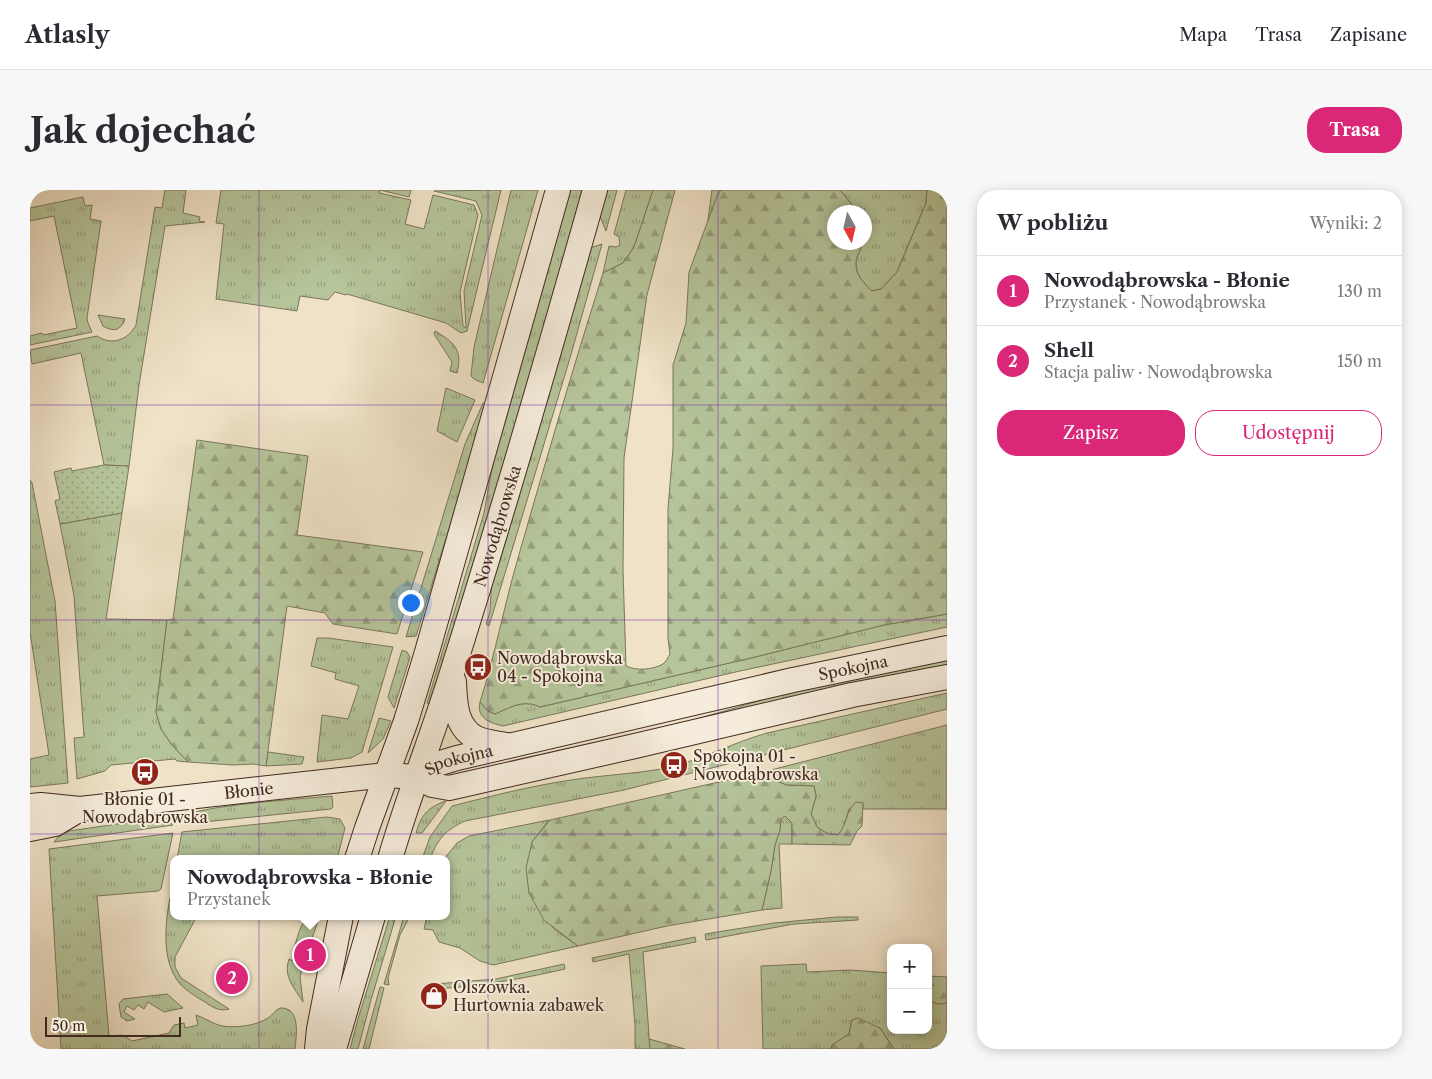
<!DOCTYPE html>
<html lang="pl">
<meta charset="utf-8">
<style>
body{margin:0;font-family:"Libre Caslon Text",serif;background:#f7f7f7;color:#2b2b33}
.controls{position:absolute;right:15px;bottom:15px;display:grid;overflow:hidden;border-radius:10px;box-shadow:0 2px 12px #0003}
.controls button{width:45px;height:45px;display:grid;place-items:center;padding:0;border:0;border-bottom:1px solid #e1e1e2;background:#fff;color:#2b2b33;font:25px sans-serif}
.compass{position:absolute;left:797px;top:15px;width:45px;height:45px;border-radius:50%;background:#fff;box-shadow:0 2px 12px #0003;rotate:172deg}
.scale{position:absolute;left:15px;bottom:12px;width:136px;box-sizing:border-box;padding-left:5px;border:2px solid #412a1f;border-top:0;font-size:14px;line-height:18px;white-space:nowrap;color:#412a1f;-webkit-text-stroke:4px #f5ecdb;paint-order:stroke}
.you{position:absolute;left:380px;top:412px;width:18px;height:18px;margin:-12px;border:4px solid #fff;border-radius:50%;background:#1a73e8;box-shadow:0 0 0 8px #1a73e833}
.badge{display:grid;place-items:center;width:32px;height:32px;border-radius:50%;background:#db2777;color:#fff;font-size:16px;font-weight:700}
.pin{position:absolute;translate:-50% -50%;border:2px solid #fff;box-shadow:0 1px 5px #0006}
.popup{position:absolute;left:140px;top:665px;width:280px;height:65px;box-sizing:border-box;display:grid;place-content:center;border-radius:10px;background:#fff;filter:drop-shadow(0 1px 4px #0005);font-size:16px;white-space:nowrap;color:#7c7c81}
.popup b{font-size:19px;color:#2b2b33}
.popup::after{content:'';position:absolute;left:50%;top:100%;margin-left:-10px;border:10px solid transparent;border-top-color:#fff}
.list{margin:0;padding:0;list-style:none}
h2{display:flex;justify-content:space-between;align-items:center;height:65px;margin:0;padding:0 20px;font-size:21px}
h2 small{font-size:16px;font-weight:400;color:#7c7c81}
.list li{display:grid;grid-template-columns:32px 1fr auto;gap:15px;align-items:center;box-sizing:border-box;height:70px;padding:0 20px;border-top:1px solid #e1e1e2}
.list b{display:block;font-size:19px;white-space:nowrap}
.list p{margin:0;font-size:16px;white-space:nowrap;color:#7c7c81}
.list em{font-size:16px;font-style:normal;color:#7c7c81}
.actions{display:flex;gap:10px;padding:15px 20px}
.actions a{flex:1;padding:11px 0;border:1px solid #db2777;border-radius:20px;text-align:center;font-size:18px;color:#db2777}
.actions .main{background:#db2777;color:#fff}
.map{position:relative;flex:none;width:917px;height:859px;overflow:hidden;border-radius:20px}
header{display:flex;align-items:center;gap:30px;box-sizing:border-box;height:70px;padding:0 25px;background:#fff;border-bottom:1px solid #e1e1e2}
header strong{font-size:24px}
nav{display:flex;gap:28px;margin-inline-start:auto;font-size:18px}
.intro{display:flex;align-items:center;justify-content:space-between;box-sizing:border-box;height:120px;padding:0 30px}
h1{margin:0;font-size:35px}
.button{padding:12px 22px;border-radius:20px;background:#db2777;color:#fff;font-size:18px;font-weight:700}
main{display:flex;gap:30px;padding:0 30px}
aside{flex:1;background:#fff;border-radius:20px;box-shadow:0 2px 12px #0003}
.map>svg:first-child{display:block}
.grass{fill:url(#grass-tufts);stroke:#7b775c}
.forest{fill:url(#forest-firs);stroke:#7b775c}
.park{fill:url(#park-dots);stroke:#7b775c}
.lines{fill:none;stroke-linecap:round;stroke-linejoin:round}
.secondary-casing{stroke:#412a1f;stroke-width:26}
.secondary{stroke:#f5ecdb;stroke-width:24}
.grid{fill:none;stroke:#7b2cbf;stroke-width:1;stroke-opacity:0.55}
.labels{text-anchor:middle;stroke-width:4;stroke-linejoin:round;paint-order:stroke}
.street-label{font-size:16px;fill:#412a1f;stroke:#f5ecdb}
.poi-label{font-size:16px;fill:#412a1f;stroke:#f5ecdb;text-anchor:start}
</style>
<header>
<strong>Atlasly</strong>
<nav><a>Mapa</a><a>Trasa</a><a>Zapisane</a></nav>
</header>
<div class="intro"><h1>Jak dojechać</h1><a class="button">Trasa</a></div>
<main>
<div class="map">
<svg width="917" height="859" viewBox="0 0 917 859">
<defs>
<pattern id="grass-tufts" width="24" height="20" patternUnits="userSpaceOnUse" patternTransform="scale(1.25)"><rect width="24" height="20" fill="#b5c499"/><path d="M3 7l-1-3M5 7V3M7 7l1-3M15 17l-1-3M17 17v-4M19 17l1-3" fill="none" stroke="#959f7c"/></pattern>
<pattern id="forest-firs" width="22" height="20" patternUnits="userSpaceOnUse" patternTransform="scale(1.25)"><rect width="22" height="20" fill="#b5c499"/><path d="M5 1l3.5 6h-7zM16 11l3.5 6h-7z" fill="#959f7c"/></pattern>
<pattern id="park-dots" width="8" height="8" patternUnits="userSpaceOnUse" patternTransform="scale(1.25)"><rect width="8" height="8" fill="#b5c499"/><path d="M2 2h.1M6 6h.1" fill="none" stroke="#959f7c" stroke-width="1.8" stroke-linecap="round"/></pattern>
</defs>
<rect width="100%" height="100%" fill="#efe2c7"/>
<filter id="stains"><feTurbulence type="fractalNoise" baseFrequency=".004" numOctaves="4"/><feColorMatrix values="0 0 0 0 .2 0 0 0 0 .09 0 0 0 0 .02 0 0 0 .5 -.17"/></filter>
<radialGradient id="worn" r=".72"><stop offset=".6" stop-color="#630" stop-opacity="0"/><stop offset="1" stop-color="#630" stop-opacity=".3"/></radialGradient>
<g class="grass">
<path d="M135 0H156L153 23 170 27 169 31 175 32 135 36 109 195 99 276 74 275 51 163 2 174 0 160 67 146C82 156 98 150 106 135L125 17 132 18Z"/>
<path d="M191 0H381L379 7 350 0 349 3 381 10 375 34 394 39 403 5 444 15 448 25 430 102 433 136 436 138 434 101 452 25 446 11 404 1 471 0 437 141 431 143 416 133 317 104 316 105 305 102 298 110 270 106 267 121 186 109 194 34 186 33Z"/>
<path d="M481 0H508L453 193 444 189 441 186 444 157Z"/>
<path d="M538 0H554L532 80 402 515 397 513 454 323 468 244Z"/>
<path d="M576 0H587L576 41 569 24Z"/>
<path d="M596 0H623L604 57 593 73 573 83 579 56 586 57 590 55 589 47 584 44Z"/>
<path d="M682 0H691L687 6 677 37Z"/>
<path d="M810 0H897L896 13 867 82 851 99 842 101C834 93 825 85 826 72 826 65 832 60 832 53L834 52V22H828Z"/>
<path d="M53 7 55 16 62 15 60 29 71 31 57 128 58 133 62 142 0 155V146L12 143 13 145 47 138 24 26 0 31V18Z"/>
<path d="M572 54 540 168 459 436 456 434 460 422 462 385 560 58Z"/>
<path d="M68 125 95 129C91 141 83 142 73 136Z"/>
<path d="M405 141C424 152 433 160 427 183L420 181 422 172 404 144Z"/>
<path d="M416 198 445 210 427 252 407 241Z"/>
<path d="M453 213 457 215 386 446 376 447 435 254Z"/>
<path d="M0 290 2 293 25 411 38 593 0 597V569L19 565 0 442Z"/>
<path d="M92 323 76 429 137 430 126 522 131 539 142 555 158 572 147 571 145 569 81 575 75 581 47 589 44 548 54 547 44 406 30 334Z"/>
<path d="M917 424V437L710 481 473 536C460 533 446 528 450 512L458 521 465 524C481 517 494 509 510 517L721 468 854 435Z"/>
<path d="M287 448H298L363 457 332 562 321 568 287 572 292 525 318 529 329 496 305 489 306 483 281 476Z"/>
<path d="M372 460 377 462 380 467 364 518 358 507Z"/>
<path d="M917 468V477L663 530 739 508 805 492Z"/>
<path d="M917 503V519L594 600 435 631C416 640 408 648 400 669H392L400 647 422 616C461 606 501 596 541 590 573 585 605 584 636 578 671 570 702 553 737 543Z"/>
<path d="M349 528 361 531 353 549 338 563Z"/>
<path d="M917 535V619H833V613L819 619 813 639 808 645 798 644 787 637 781 624 786 606 784 596 756 595 729 583Z"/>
<path d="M238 562 274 567 272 574 236 576Z"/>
<path d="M302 606 303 617 301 619 154 634 156 626C166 616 280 608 302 606Z"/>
<path d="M416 611 392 643H386C391 625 398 617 416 611Z"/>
<path d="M755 626 762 633V654H749L752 718 732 720 741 681 745 655 750 640 751 629Z"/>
<path d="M135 627 143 635 24 652 28 647 39 641Z"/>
<path d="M297 627 310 629 315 638 307 669H199L193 667 192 669H147L152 642Z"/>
<path d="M519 630 502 652 499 703 523 738 548 756 463 775 450 771 430 758 409 752 403 740 394 739 397 726H416V669H414L427 653 439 646Z"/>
<path d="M143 643 131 699 128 701 67 706 79 846 92 845 102 851 139 843 144 835 154 833 155 838 168 835 166 825C175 828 183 834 192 836 206 838 226 836 238 828 243 825 247 817 253 818 271 820 266 847 265 859H31L19 659Z"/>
<path d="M144 706V726H167L145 767V777L151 788 199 819C190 822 182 817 175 812 166 807 157 801 150 794 131 771 135 734 140 708Z"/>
<path d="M279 726H290L275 767 263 762C267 751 269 734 279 726Z"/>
<path d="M360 726H366L341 810 328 859H320L328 829Z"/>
<path d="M374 726H380L370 745 358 788 359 795 354 794Z"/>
<path d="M807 727H828V730L764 734 676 750 675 744 744 733Z"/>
<path d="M665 747 666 752 613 762 620 859H605V835L599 764 563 772 562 768Z"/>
<path d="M259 769 273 775 270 787 273 812C264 797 253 787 259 769Z"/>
<path d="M534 774 535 779C492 789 450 796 406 799L405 794 466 789Z"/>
<path d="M776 774 777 782 820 780 861 783V840H898V810L908 814 917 813V859H864L850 838 822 830 819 844 803 855 801 859H733L731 776Z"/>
<path d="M350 797 354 798 339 859H333Z"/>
<path d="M137 804 153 818 134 822 118 812 114 819 108 815 104 820 97 816 94 822 105 829 97 831 91 827 89 814 93 809Z"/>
</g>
<g class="forest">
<path d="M623 0H645L617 105 594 268 593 380 596 476C607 481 622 480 633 474 636 472 638 467 640 464L638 448V319L643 258V175L656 133 659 82 687 6 691 0H810L828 22H804V52L832 53C832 60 826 65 826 72 825 85 834 93 842 101L851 99 867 82 896 13 897 0H917V424L854 435 721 468 510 517C494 509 481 517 465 524L458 521 450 512C465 465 474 416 488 368 515 273 543 178 573 83L593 73 604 57Z"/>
<path d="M167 250 278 266 267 345 393 362 367 444 303 434 295 423 257 416 236 576 223 574 203 575 158 572 142 555 131 539 126 522 137 430 143 429Z"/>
<path d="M729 583 756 595 784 596 786 606 781 624 787 637 798 644 808 645C818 633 815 622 826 612L833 613 832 636 827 641 820 655 762 654V633L755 626 751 629 750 640 745 655 741 681 732 720 637 736 548 756 514 730 499 703 496 678 502 652 520 630Z"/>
<path d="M898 786 917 787V813L908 814 898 810Z"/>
<path d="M828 828 850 838 864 859H801L802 855 819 844 822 830Z"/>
<path d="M619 849 655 859H620Z"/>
</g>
<path class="park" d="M74 275 99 276 92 323 30 334 25 311 30 309 24 282 41 278 42 281Z"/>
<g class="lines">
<defs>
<g id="secondary">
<path d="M424 492C425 512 425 537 446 548 454 552 466 553 476 555"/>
<path id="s1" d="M387 587 407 574 427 568 763 490 917 458"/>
<path id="s2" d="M0 616 11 615 50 619 356 585 387 587 402 595 419 598 605 556 822 505 917 487"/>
<path d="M0 639 25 634 50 619"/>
<path d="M327 669 337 638 376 531 397 462 528 0"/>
<path id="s3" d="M360 669C378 607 402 547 421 486 472 325 519 163 565 0"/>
<path d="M287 859 289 839 311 726"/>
<path d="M304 859 343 726"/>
</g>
</defs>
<use href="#secondary" class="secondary-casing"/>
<use href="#secondary" class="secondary"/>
</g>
<path class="grid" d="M229 0V859M458 0V859M688 0V859M0 215H917M0 430H917M0 644H917"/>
<defs>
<symbol id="bus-disc" viewBox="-11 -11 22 22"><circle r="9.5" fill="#8f2418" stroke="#f5ecdb"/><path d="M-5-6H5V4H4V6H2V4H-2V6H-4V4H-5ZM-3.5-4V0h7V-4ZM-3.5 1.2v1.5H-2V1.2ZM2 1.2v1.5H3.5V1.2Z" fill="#fff"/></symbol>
<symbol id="shop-disc" viewBox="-11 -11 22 22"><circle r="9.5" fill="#8f2418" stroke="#f5ecdb"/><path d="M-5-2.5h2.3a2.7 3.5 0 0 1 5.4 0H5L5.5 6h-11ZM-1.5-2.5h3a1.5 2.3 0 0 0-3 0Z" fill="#fff"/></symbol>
</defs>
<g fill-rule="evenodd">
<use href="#bus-disc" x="432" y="461" width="32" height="32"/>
<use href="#bus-disc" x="628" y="559" width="32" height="32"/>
<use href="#bus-disc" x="99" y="566" width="32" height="32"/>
<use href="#shop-disc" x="388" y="790" width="32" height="32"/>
</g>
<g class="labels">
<g class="street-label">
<text dy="6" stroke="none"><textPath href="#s3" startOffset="350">Nowodąbrowska</textPath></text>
<text dy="6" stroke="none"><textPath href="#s1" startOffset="451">Spokojna</textPath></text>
<text dy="6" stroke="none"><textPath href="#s1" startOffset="46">Spokojna</textPath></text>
<text dy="6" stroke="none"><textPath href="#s2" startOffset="220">Błonie</textPath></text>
</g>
<g class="poi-label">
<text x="467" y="474">Nowodąbrowska<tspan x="467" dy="18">04 - Spokojna</tspan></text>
<text x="663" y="572">Spokojna 01 -<tspan x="663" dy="18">Nowodąbrowska</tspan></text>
<text x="115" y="615" text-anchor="middle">Błonie 01 -<tspan x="115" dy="18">Nowodąbrowska</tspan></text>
<text x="423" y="803">Olszówka.<tspan x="423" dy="18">Hurtownia zabawek</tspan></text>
</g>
</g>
<rect width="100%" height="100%" filter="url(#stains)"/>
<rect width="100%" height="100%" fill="url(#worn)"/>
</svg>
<div class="controls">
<button>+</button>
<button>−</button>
</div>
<svg class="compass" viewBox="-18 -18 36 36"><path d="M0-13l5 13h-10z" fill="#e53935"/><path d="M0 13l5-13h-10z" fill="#7c7c81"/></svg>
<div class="scale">50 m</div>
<div class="you"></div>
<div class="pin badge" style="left:280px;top:765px">1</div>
<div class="popup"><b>Nowodąbrowska - Błonie</b>Przystanek</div>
<div class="pin badge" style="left:202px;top:788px">2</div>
</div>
<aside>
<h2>W pobliżu<small>Wyniki: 2</small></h2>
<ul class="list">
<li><span class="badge">1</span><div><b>Nowodąbrowska - Błonie</b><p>Przystanek · Nowodąbrowska</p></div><em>130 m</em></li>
<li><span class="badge">2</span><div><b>Shell</b><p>Stacja paliw · Nowodąbrowska</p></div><em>150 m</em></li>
</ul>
<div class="actions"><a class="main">Zapisz</a><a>Udostępnij</a></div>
</aside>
</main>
